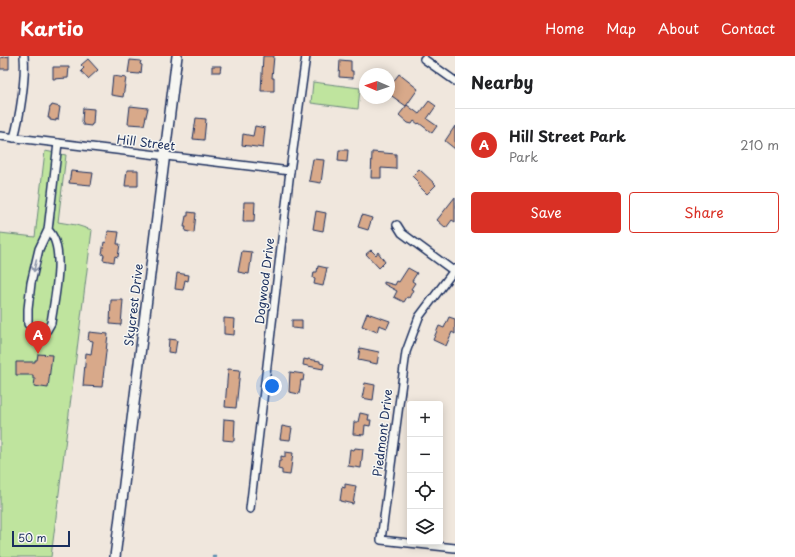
<!DOCTYPE html>
<meta charset="utf-8">
<style>
body{margin:0;font-family:"Playpen Sans",sans-serif;background:#f2f2f2;color:#202124}
.controls{position:absolute;right:12px;bottom:12px;display:grid;overflow:hidden;border-radius:4px;box-shadow:0 2px 10px #0003}
.controls button{width:36px;height:36px;display:grid;place-items:center;padding:0;border:0;border-bottom:1px solid #e0e0e0;background:#fff;color:#202124;font:20px sans-serif}
.compass{position:absolute;left:359px;top:12px;width:36px;height:36px;border-radius:50%;background:#fff;box-shadow:0 2px 10px #0003;rotate:272deg}
.scale{position:absolute;left:12px;bottom:10px;width:58px;box-sizing:border-box;padding-left:4px;border:2px solid #1b2f5e;border-top:0;font-size:11px;line-height:14px;white-space:nowrap;color:#1b2f5e;-webkit-text-stroke:3px #f6f6f2;paint-order:stroke}
.you{position:absolute;left:272px;top:330px;width:14px;height:14px;margin:-10px;border:3px solid #fff;border-radius:50%;background:#1a73e8;box-shadow:0 0 0 6px #1a73e833}
.badge{display:grid;place-items:center;width:26px;height:26px;border-radius:50%;background:#d93025;color:#fff;font-size:13px;font-weight:700}
.pin{position:absolute;translate:-50% -33px;filter:drop-shadow(0 1px 2px #0008)}
.pin::after{content:'';position:absolute;top:21px;width:14px;height:12px;background:inherit;clip-path:polygon(0 0,100% 0,50% 100%)}
.list{margin:0;padding:0;list-style:none}
h2{display:flex;justify-content:space-between;align-items:center;height:52px;margin:0;padding:0 16px;font-size:17px}
h2 small{font-size:13px;font-weight:400;color:#757577}
.list li{display:grid;grid-template-columns:26px 1fr auto;gap:12px;align-items:center;box-sizing:border-box;height:72px;padding:0 16px;border-top:1px solid #e0e0e0}
.list b{display:block;font-size:15px;white-space:nowrap}
.list p{margin:0;font-size:13px;white-space:nowrap;color:#757577}
.list em{font-size:13px;font-style:normal;color:#757577}
.actions{display:flex;gap:8px;padding:12px 16px}
.actions a{flex:1;padding:9px 0;border:1px solid #d93025;border-radius:4px;text-align:center;font-size:14px;color:#d93025}
.actions .main{background:#d93025;color:#fff}
.icon{flex:none;width:22px;height:22px;fill:none;stroke:currentColor;stroke-width:2;stroke-linecap:round;stroke-linejoin:round}
.map{position:relative;flex:none;width:455px;height:501px;overflow:hidden}
header{display:flex;align-items:center;gap:24px;box-sizing:border-box;height:56px;padding:0 20px;background:#d93025;color:#fff}
header strong{font-size:19px}
nav{display:flex;gap:22px;margin-inline-start:auto;font-size:14px}
main{display:flex}
aside{flex:1;background:#fff}
.map>svg:first-child{display:block}
.green{fill:#bfe49e;stroke:#6d8a7e}
.lines{fill:none;stroke-linecap:round;stroke-linejoin:round}
.stream{stroke:#598aae;stroke-width:2.5}
.building{fill:#d8a98a;stroke:#1b2f5e}
.minor-casing{stroke:#1b2f5e;stroke-width:10}
.major-casing{stroke:#1b2f5e;stroke-width:12}
.minor{stroke:#f6f6f2;stroke-width:7}
.major{stroke:#f6f6f2;stroke-width:9}
.oneway{stroke:#8892a8}
.labels{text-anchor:middle;stroke-width:3;stroke-linejoin:round;paint-order:stroke}
.street-label{font-size:12px;fill:#1b2f5e;stroke:#f6f6f2}
</style>
<header>
<strong>Kartio</strong>
<nav><a>Home</a><a>Map</a><a>About</a><a>Contact</a></nav>
</header>
<main>
<div class="map">
<svg width="455" height="501" viewBox="0 0 455 501">
<rect width="100%" height="100%" fill="#f0e7dd"/>
<filter id="ink" filterUnits="userSpaceOnUse"><feTurbulence type="fractalNoise" baseFrequency=".025" numOctaves="2"/><feDisplacementMap in="SourceGraphic" scale="8" xChannelSelector="R" yChannelSelector="G"/><feConvolveMatrix kernelMatrix="1 2 1 2 8 2 1 2 1" color-interpolation-filters="sRGB"/></filter>
<g filter="url(#ink)">
<g class="green">
<path d="M313 26 360 32 358 53 311 47Z"/>
<path d="M45 95 66 99 58 166 76 169 92 174 51 501H0V177L35 181Z"/>
</g>
<g class="lines">
<path class="stream" d="M213 501H216"/>
</g>
<g class="building">
<path d="M9 0V13H0V2Z"/>
<path d="M263 0H274L272 22H274V35H261Z"/>
<path d="M88 3 98 14 88 23 81 15 84 12 81 9Z"/>
<path d="M130 4 141 5 140 8 142 9 141 17 140 16 139 18 128 17Z"/>
<path d="M340 4 351 5V15H353V22L339 21Z"/>
<path d="M212 10H221L220 16H212Z"/>
<path d="M53 11H69L68 22 53 23Z"/>
<path d="M399 18 418 33 406 50 389 38V31Z"/>
<path d="M113 20 126 22 123 41 111 39Z"/>
<path d="M429 45 436 50 427 63 437 70 432 77 419 67 418 68 414 65 412 68 408 67 399 59 407 49 419 58Z"/>
<path d="M52 49 60 51 58 64 56 63V65L50 64V62H48L50 51H51Z"/>
<path d="M130 50 148 52 144 69 128 68Z"/>
<path d="M83 52 94 53 93 68H92L91 70 83 69V67L82 66Z"/>
<path d="M196 62 206 63 204 84 193 83Z"/>
<path d="M255 70 265 72 263 92 242 89 243 78 253 80Z"/>
<path d="M455 70V93L445 85Z"/>
<path d="M339 94H348L347 106 338 105Z"/>
<path d="M372 96 396 98V113L381 112V122H371Z"/>
<path d="M313 103 324 104 321 127 309 125Z"/>
<path d="M419 113 436 129 427 138 418 129 419 127 412 120Z"/>
<path d="M127 114H138V130H125Z"/>
<path d="M71 115 93 117 91 129 69 127Z"/>
<path d="M455 141V166L452 164 446 172 437 164Z"/>
<path d="M244 146H255L254 166H243Z"/>
<path d="M316 155 326 157 323 175 313 173Z"/>
<path d="M188 156 196 157 194 177 185 175 186 171H184L186 160H188Z"/>
<path d="M362 159 372 162 368 174 358 171Z"/>
<path d="M108 175 119 176 117 188H120L118 201 115 200 114 206 103 204 104 199 102 198 104 186 106 187Z"/>
<path d="M371 194 376 199 378 196 385 206 379 212 366 198Z"/>
<path d="M242 195 252 196 249 218 238 216Z"/>
<path d="M318 210 327 212 323 230 314 228 315 223 313 222 314 216H317Z"/>
<path d="M408 212 417 217 412 225 415 227 411 233 413 234 409 242 407 241 404 246 394 241 397 235 384 228V226L395 229 397 225 399 226Z"/>
<path d="M177 217 189 219 188 225 185 224 183 234 175 233Z"/>
<path d="M111 244H123L121 269 110 268Z"/>
<path d="M367 257 390 265 387 272 379 269 377 276 362 270Z"/>
<path d="M449 261 455 263V278L452 276 446 290 433 284 439 270 444 272Z"/>
<path d="M224 262 235 263 234 279 224 278Z"/>
<path d="M292 264H302V273L292 272Z"/>
<path d="M89 276 108 278 102 331 83 330 86 297 91 298 93 285 88 284Z"/>
<path d="M169 283 177 284 175 297 168 296Z"/>
<path d="M360 292 379 296 377 308 358 304Z"/>
<path d="M38 298 52 299 48 332 34 330 35 323H33V319H16V306H35V304H37Z"/>
<path d="M304 303 308 304V303L320 305V307L324 308 323 313 303 309Z"/>
<path d="M228 313 240 314 236 352 225 351Z"/>
<path d="M290 316 304 318 303 325 301 324 299 338 289 336Z"/>
<path d="M365 327 375 329 373 344 362 342Z"/>
<path d="M360 357 369 359 368 364H371L370 370 365 369 364 379 353 378 354 366H358Z"/>
<path d="M224 363 235 364 234 385 223 384Z"/>
<path d="M282 370 292 372 290 384 280 383Z"/>
<path d="M355 392 363 393 361 412 348 410 350 393 354 394Z"/>
<path d="M285 396 293 397 290 419 282 418V414L278 413 279 405H281V400L285 401Z"/>
<path d="M345 428 356 430 353 448 340 445 342 431 345 432Z"/>
</g>
<g class="lines">
<defs>
<g id="minor">
<path d="M424 3 455 25"/>
<path d="M0 80 290 115"/>
<path d="M14 82C20 60 26 22 24 0"/>
<path d="M397 169 402 177 455 216"/>
<path d="M48 174C67 191 54 244 51 267L47 274 40 276 34 274 28 268V253L31 227 39 193 48 174 58 87"/>
<path d="M455 213 419 261 406 296 381 484 455 492"/>
<path d="M250 453 290 115 306 0"/>
</g>
<path id="major" d="M115 501 177 0"/>
</defs>
<use href="#minor" class="minor-casing"/>
<use href="#major" class="major-casing"/>
<use href="#minor" class="minor"/>
<use href="#major" class="major"/>
</g>
<defs><path id="oneway-shaft" d="M-6 0H5M1.5-3L5.5 0L1.5 3" fill="none" stroke-width="1.6" stroke-linecap="round" stroke-linejoin="round"/></defs>
<use class="oneway" href="#oneway-shaft" transform="translate(35 210) rotate(103)"/>
</g>
<g class="labels">
<g class="street-label">
<text transform="translate(146 87) rotate(7)" y="4">Hill Street</text>
<text transform="translate(265 225) rotate(-83)" y="4">Dogwood Drive</text>
<text transform="translate(134 249) rotate(-83)" y="4">Skycrest Drive</text>
<text transform="translate(383 377) rotate(-83)" y="4">Piedmont Drive</text>
</g>
</g>
</svg>
<div class="controls">
<button>+</button>
<button>−</button>
<button><svg class="icon" aria-label="locate" viewBox="0 0 24 24"><circle cx="12" cy="12" r="6"/><path d="M12 2v4M12 18v4M2 12h4M18 12h4"/></svg></button>
<button><svg class="icon" aria-label="layers" viewBox="0 0 24 24"><path d="M12 4l9 5-9 5-9-5zM3 14l9 5 9-5"/></svg></button>
</div>
<svg class="compass" viewBox="-18 -18 36 36"><path d="M0-13l5 13h-10z" fill="#e53935"/><path d="M0 13l5-13h-10z" fill="#757577"/></svg>
<div class="scale">50 m</div>
<div class="you"></div>
<div class="pin badge" style="left:38px;top:298px">A</div>
</div>
<aside>
<h2>Nearby<small></small></h2>
<ul class="list">
<li><span class="badge">A</span><div><b>Hill Street Park</b><p>Park</p></div><em>210 m</em></li>
</ul>
<div class="actions"><a class="main">Save</a><a>Share</a></div>
</aside>
</main>
